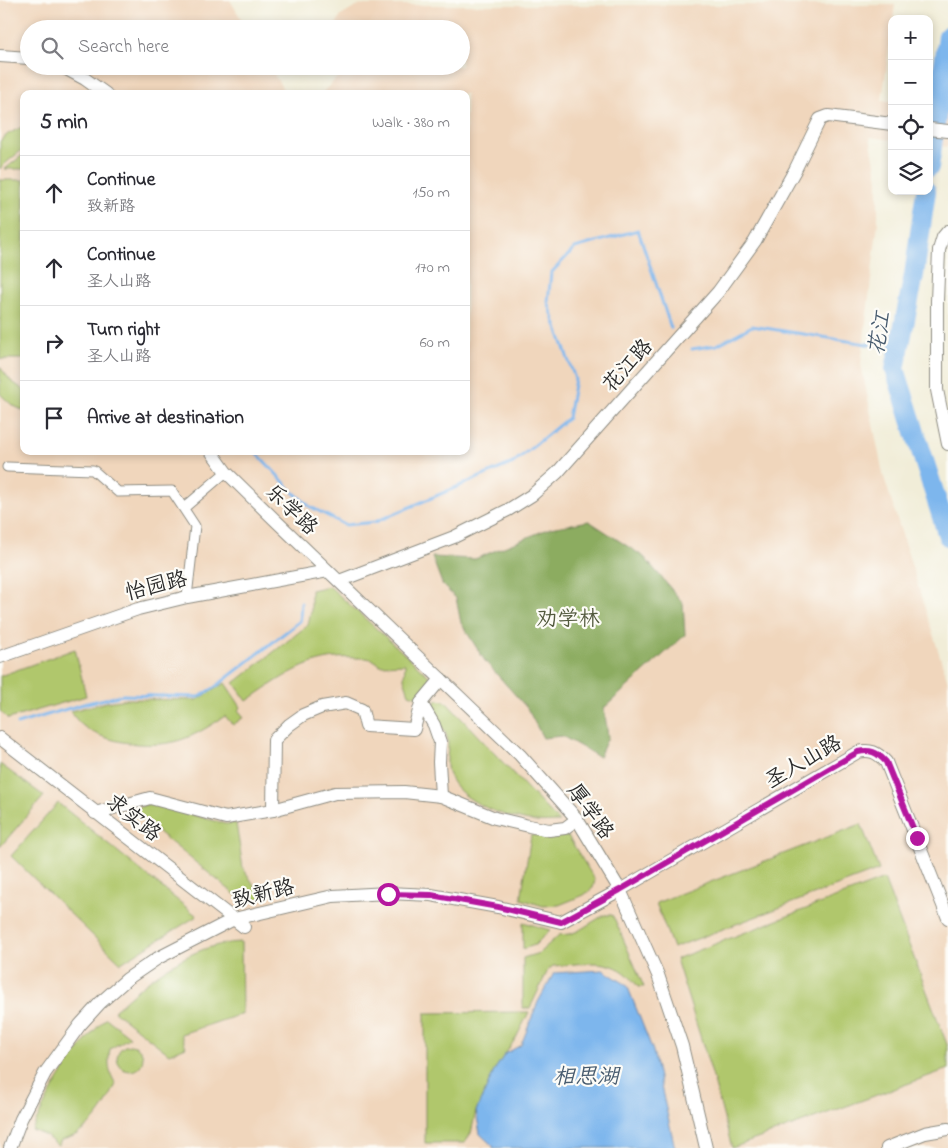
<!DOCTYPE html>
<meta charset="utf-8">
<style>
body{margin:0;font-family:"Indie Flower","LXGW WenKai TC",sans-serif;background:#f2f2f3;color:#2b2b33}
.controls{position:absolute;right:15px;top:15px;display:grid;overflow:hidden;border-radius:10px;box-shadow:0 2px 8px #0003}
.controls button{width:45px;height:45px;display:grid;place-items:center;padding:0;border:0;border-bottom:1px solid #e1e1e2;background:#fff;color:#2b2b33;font:25px sans-serif}
.stop{position:absolute;width:15px;height:15px;margin:-11px;border:4px solid #b5179e;border-radius:50%;background:#fff}
.stop.end{background:#b5179e;border-color:#fff;box-shadow:0 1px 5px #0008}
.list{margin:0;padding:0;list-style:none}
h2{display:flex;justify-content:space-between;align-items:center;height:65px;margin:0;padding:0 20px;font-size:21px}
h2 small{font-size:16px;font-weight:400;color:#7c7c81}
.list li{display:grid;grid-template-columns:32px 1fr auto;gap:15px;align-items:center;box-sizing:border-box;height:75px;padding:0 20px;border-top:1px solid #e1e1e2}
.list b{display:block;font-size:19px;white-space:nowrap}
.list p{margin:0;font-size:16px;white-space:nowrap;color:#7c7c81}
.list em{font-size:16px;font-style:normal;color:#7c7c81}
.icon{flex:none;width:28px;height:28px;fill:none;stroke:currentColor;stroke-width:2;stroke-linecap:round;stroke-linejoin:round}
.map{position:relative;flex:none;width:948px;height:1148px;overflow:hidden}
.search{position:absolute;background:#fff;box-shadow:0 2px 8px #0003;left:20px;top:20px;width:450px;height:55px;display:flex;align-items:center;gap:12px;box-sizing:border-box;padding:0 18px;border-radius:28px;color:#7c7c81;font-size:19px}
.panel{position:absolute;background:#fff;box-shadow:0 2px 8px #0003;left:20px;top:90px;width:450px;height:365px;border-radius:10px}
.map>svg:first-child{display:block}
.built{fill:#f0d6bc}
.green{fill:#b0c76c;stroke:#6e794c}
.forest{fill:#8cac60;stroke:#5c6c46}
.water{fill:#7db6ed;stroke:#54708c}
.lines{fill:none;stroke-linecap:round;stroke-linejoin:round}
.stream{stroke:#7db6ed;stroke-width:3}
.river{stroke:#7db6ed;stroke-width:20}
.pedestrian-casing{stroke:#8e8c82;stroke-width:11}
.minor-casing{stroke:#8e8c82;stroke-width:14}
.pedestrian{stroke:#fff;stroke-width:9}
.minor{stroke:#fff;stroke-width:12}
.route{stroke:#b5179e;stroke-width:6}
.labels{text-anchor:middle;stroke-width:4.5;stroke-linejoin:round;paint-order:stroke}
.street-label{font-size:21px;fill:#2b2b2b;stroke:#fdfcf7}
.park-label{font-size:21px;fill:#535a3e;stroke:#fdfcf7}
.water-label{font-size:22px;font-style:italic;fill:#485c6f;stroke:#fdfcf7}
</style>
<div class="map">
<svg width="948" height="1148" viewBox="0 0 948 1148">
<rect width="100%" height="100%" fill="#fdfcf7"/>
<filter id="ink" filterUnits="userSpaceOnUse"><feTurbulence type="fractalNoise" baseFrequency=".02" numOctaves="2"/><feDisplacementMap in="SourceGraphic" scale="10" xChannelSelector="R" yChannelSelector="G"/><feConvolveMatrix kernelMatrix="1 2 1 2 8 2 1 2 1" color-interpolation-filters="sRGB"/></filter>
<filter id="wash" filterUnits="userSpaceOnUse"><feTurbulence type="fractalNoise" baseFrequency=".0096" numOctaves="4" result="noise"/><feDisplacementMap in="SourceGraphic" scale="20" xChannelSelector="R" yChannelSelector="G"/><feGaussianBlur stdDeviation="1.12" result="paint"/><feColorMatrix in="noise" values="0 0 0 0 0 0 0 0 0 0 0 0 0 0 0 0 0 1.4 0 .05"/><feComposite in="paint" operator="in"/></filter>
<g filter="url(#wash)">
<rect width="100%" height="100%" fill="#f1edd8"/>
<g class="built">
<path d="M0 0H230L247 29H29V66H269L286 94H24V451H466V94H321L347 68 346 66H461V29H334V27L341 16 359 5H895L882 100 892 102V140L870 137 878 180V222L861 364 883 474 948 682V1148H0Z"/>
<path d="M929 109 948 112V147L929 145Z"/>
</g>
<g class="green">
<path d="M24 126V148L6 163 0 169V141L8 134Z"/>
<path d="M24 154V169H5Z"/>
<rect x="0" y="180" width="24" height="179"/>
<path d="M0 367 11 381 24 390V411L12 405 0 394Z"/>
<path d="M329 586 431 678 427 690 418 697 409 694 404 679 405 664 380 665C372 657 366 658 355 658 311 654 281 678 247 701L234 683 308 625 311 611V590Z"/>
<path d="M75 649 86 696 8 719 0 711V676Z"/>
<path d="M225 683 241 707 238 710 244 717 233 725 225 716C210 726 192 738 173 742 144 749 85 742 71 711L107 702 127 699 197 700Z"/>
<path d="M437 700 445 701 559 822C552 822 544 823 536 822 510 819 459 803 449 775 444 763 450 749 447 737 444 727 435 719 432 706Z"/>
<path d="M0 764 44 796 0 847Z"/>
<path d="M58 803 197 916 121 963 11 856Z"/>
<path d="M150 803 226 824 236 823 243 868 263 899 242 900 131 810Z"/>
<path d="M861 824 879 870 673 948 656 903Z"/>
<path d="M531 835 548 837 568 836 595 880 593 888 584 895 559 905 543 906 521 899Z"/>
<path d="M884 879 948 1047V1069L732 1148 712 1074 676 959Z"/>
<path d="M604 915H612L615 920 644 987H638C616 954 587 964 553 966L548 970 530 1008H523V958L539 953 559 935 570 934 578 931Z"/>
<path d="M523 922 550 930 535 945 523 949Z"/>
<path d="M241 942 242 1014 181 1034 186 1047 169 1054 114 1011C148 978 193 943 241 942Z"/>
<path d="M529 1012 516 1038 495 1069 476 1111 471 1133 465 1143H425V1013Z"/>
<path d="M106 1018 130 1037 110 1049C108 1063 108 1072 116 1084 106 1107 87 1136 61 1140L58 1146 46 1136 32 1130C52 1087 73 1052 106 1018Z"/>
<circle cx="130" cy="1058" r="13"/>
</g>
<path class="forest" d="M589 521 644 557 683 603 685 635 604 708 608 737 599 757 562 736 543 738 527 708 485 661 461 623 456 598 443 586 432 557 475 559 550 528Z"/>
<path class="water" d="M603 970 627 985 653 1051 675 1148H493V1146L480 1134 476 1111 495 1069 505 1054 521 1045 538 1002 554 973Z"/>
<g class="lines">
<g class="stream">
<path d="M692 349 717 345 752 326 899 349"/>
<path d="M255 451 293 492 309 506 345 525 375 522 513 463 568 418 575 379 548 302 551 273 575 248 638 230 671 328"/>
<path d="M17 724 87 703 123 695 199 697 214 688 300 621 301 603"/>
</g>
<g class="river">
<path d="M929 167 948 36"/>
<path d="M926 191 914 275 895 369 948 536"/>
</g>
</g>
</g>
<g filter="url(#ink)">
<g class="lines">
<defs>
<g id="pedestrian">
<path d="M7 467 93 470 118 492 172 491 195 526 187 597"/>
<path d="M184 508 226 472"/>
</g>
<g id="minor">
<path d="M0 56 29 58"/>
<path d="M61 66 85 79 106 94"/>
<path d="M929 129 948 131"/>
<path d="M948 231 943 237 939 250 937 301V390L948 444"/>
<path d="M211 451 226 472 274 519 520 755 577 819 620 890 658 975 682 1046 706 1148"/>
<path d="M339 581 454 537 508 510 532 495 557 473 718 292 755 241 795 170 820 119 828 116 892 124"/>
<path d="M0 657 138 609 187 597 328 571"/>
<path d="M421 703 434 725 440 742 439 762 441 796"/>
<path d="M0 738C81 801 163 864 244 927"/>
<path d="M273 810 335 793 404 792 441 796 495 818 529 826 549 830 565 828 577 819"/>
<path d="M95 813 150 798 226 818 273 810 274 740 289 725 303 715 322 707 346 703 362 710 366 726 414 729 421 703 441 679"/>
<path d="M10 1148 21 1119 45 1073 80 1025 100 1003 127 979 158 958 234 919 333 896 388 893 431 895 498 907 561 922 620 890 858 752C870 749 877 752 886 762L948 918"/>
<path d="M887 1148 925 1133 948 1129"/>
</g>
</defs>
<use href="#pedestrian" class="pedestrian-casing"/>
<use href="#minor" class="minor-casing"/>
<use href="#pedestrian" class="pedestrian"/>
<use href="#minor" class="minor"/>
</g>
</g>
<g class="lines" filter="url(#ink)">
<path class="route" d="M388 894 431 895 498 907 561 922 620 890 858 752C870 749 877 752 886 762L917 838"/>
</g>
<g class="labels">
<g class="street-label">
<text transform="translate(627 365) rotate(-48)" y="7">花江路</text>
<text transform="translate(292 509) rotate(44)" y="7">乐学路</text>
<text transform="translate(156 585) rotate(-14)" y="7">怡园路</text>
<text transform="translate(803 761) rotate(-30)" y="7">圣人山路</text>
<text transform="translate(591 811) rotate(54)" y="7">厚学路</text>
<text transform="translate(134 817) rotate(38)" y="7">求实路</text>
<text transform="translate(263 893) rotate(-14)" y="7">致新路</text>
</g>
<g class="park-label">
<text x="568" y="625">劝学林</text>
</g>
<g class="water-label">
<text transform="translate(878 333) rotate(-80)" y="8">花江</text>
<text x="586" y="1083">相思湖</text>
</g>
</g>
</svg>
<div class="controls">
<button>+</button>
<button>−</button>
<button><svg class="icon" aria-label="locate" viewBox="0 0 24 24"><circle cx="12" cy="12" r="6"/><path d="M12 2v4M12 18v4M2 12h4M18 12h4"/></svg></button>
<button><svg class="icon" aria-label="layers" viewBox="0 0 24 24"><path d="M12 4l9 5-9 5-9-5zM3 14l9 5 9-5"/></svg></button>
</div>
<div class="stop" style="left:388px;top:894px"></div>
<div class="stop end" style="left:917px;top:838px"></div>
<div class="search"><svg class="icon" aria-label="search" viewBox="0 0 24 24"><circle cx="10" cy="10" r="6"/><path d="M15 15l6 6"/></svg>Search here</div>
<section class="panel">
<h2>5 min<small>Walk · 380 m</small></h2>
<ul class="list">
<li><svg class="icon" aria-label="ahead" viewBox="0 0 24 24"><path d="M12 20V5M6 11l6-6 6 6"/></svg><div><b>Continue</b><p>致新路</p></div><em>150 m</em></li>
<li><svg class="icon" aria-label="ahead" viewBox="0 0 24 24"><path d="M12 20V5M6 11l6-6 6 6"/></svg><div><b>Continue</b><p>圣人山路</p></div><em>170 m</em></li>
<li><svg class="icon" aria-label="right" viewBox="0 0 24 24"><path d="M7 20v-9h11M14 6l5 5-5 5"/></svg><div><b>Turn right</b><p>圣人山路</p></div><em>60 m</em></li>
<li><svg class="icon" aria-label="arrive" viewBox="0 0 24 24"><path d="M6 21V4h12l-3 4 3 4H6"/></svg><div><b>Arrive at destination</b></div></li>
</ul>
</section>
</div>
